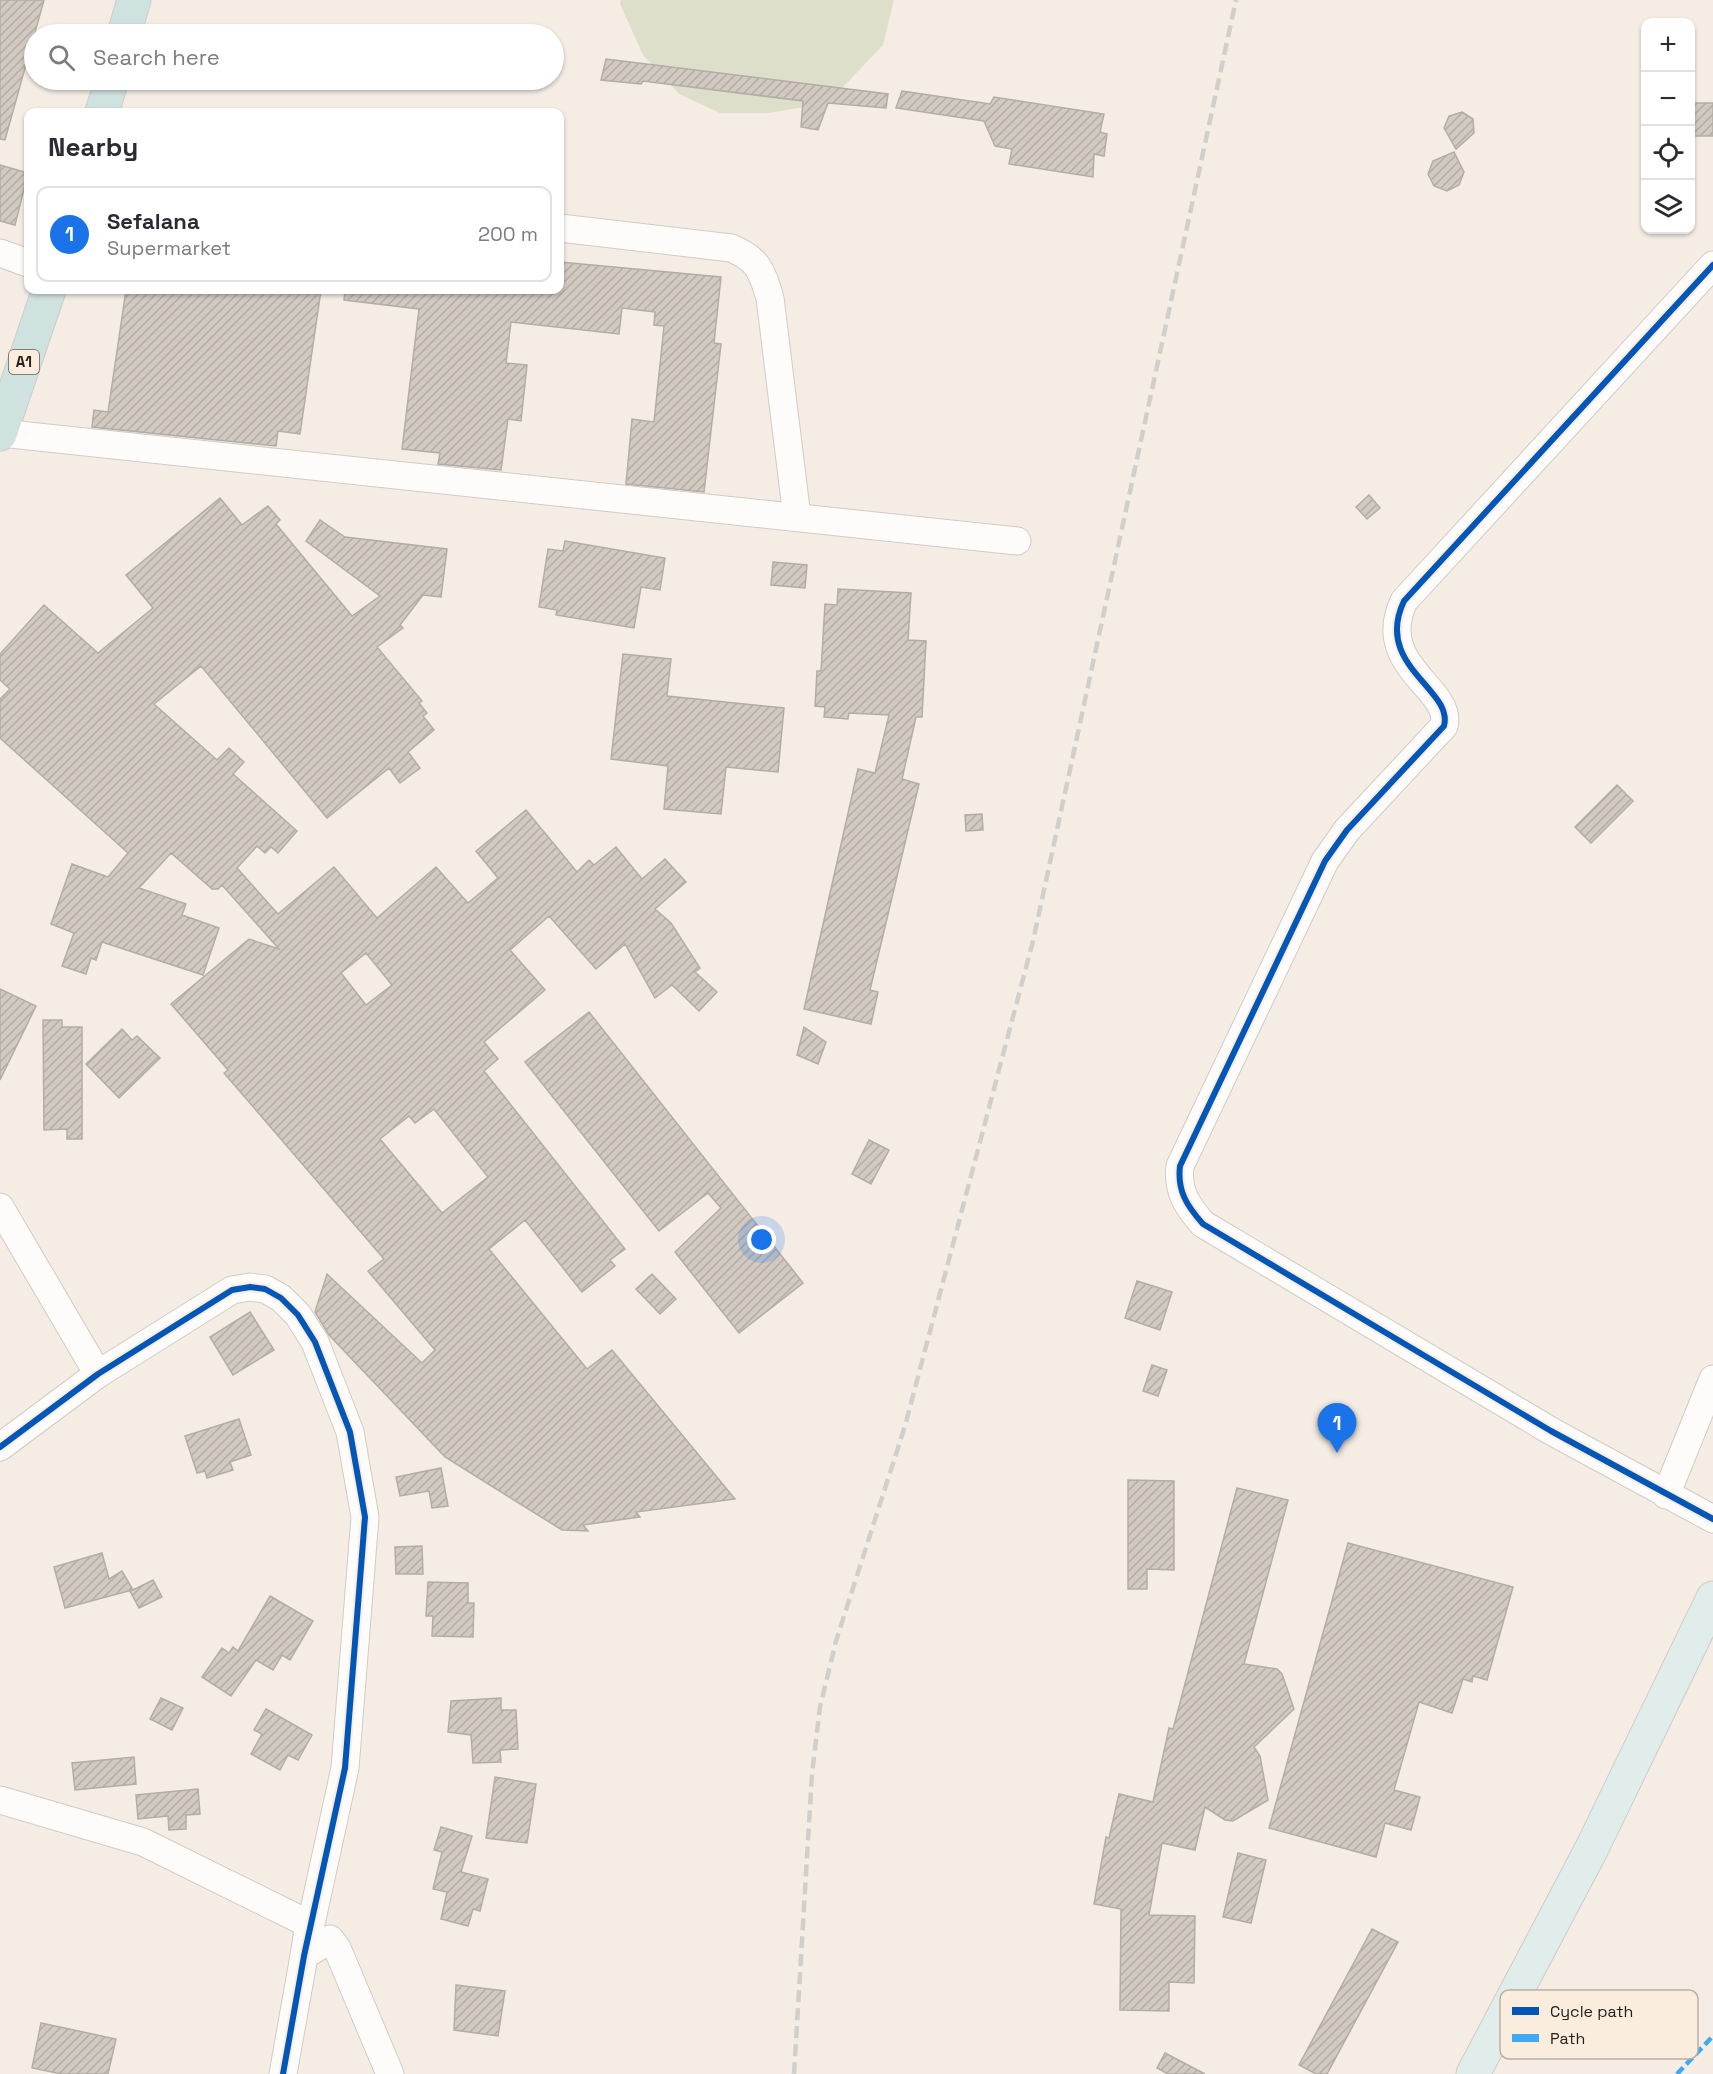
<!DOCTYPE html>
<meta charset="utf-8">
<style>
body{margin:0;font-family:"Space Grotesk",sans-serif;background:#f2f2f3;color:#2b2b33}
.controls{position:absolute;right:18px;top:18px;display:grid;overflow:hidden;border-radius:12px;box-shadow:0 2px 4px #0004}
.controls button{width:54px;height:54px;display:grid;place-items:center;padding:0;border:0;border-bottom:2px solid #e1e1e2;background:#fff;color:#2b2b33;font:30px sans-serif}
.you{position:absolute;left:762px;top:1240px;width:21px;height:21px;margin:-15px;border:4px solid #fff;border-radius:50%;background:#1a73e8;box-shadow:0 0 0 9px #1a73e833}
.badge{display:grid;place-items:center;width:39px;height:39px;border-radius:50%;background:#1a73e8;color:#fff;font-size:20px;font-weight:700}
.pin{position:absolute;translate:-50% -50px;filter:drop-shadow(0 2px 3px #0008)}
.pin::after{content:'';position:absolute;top:32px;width:21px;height:18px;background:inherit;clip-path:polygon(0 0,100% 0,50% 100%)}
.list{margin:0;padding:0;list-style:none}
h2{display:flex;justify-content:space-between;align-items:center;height:78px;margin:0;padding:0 24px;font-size:26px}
h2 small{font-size:20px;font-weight:400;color:#7c7c81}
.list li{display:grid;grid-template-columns:39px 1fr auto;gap:18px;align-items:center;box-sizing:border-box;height:96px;margin:0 12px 12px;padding:0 12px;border:2px solid #e1e1e2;border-radius:12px}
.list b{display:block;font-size:22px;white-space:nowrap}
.list p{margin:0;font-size:20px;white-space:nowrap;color:#7c7c81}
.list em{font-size:20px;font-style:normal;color:#7c7c81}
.icon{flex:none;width:33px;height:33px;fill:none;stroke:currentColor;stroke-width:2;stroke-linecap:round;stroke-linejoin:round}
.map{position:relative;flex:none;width:1713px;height:2074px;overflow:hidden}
.search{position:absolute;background:#fff;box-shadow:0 2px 4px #0004;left:24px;top:24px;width:540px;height:66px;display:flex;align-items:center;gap:15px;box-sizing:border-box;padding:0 21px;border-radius:33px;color:#7c7c81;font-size:22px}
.panel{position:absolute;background:#fff;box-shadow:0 2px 4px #0004;left:24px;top:108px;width:540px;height:186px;border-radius:12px}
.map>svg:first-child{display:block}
.pitch{fill:#dedfcb}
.building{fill:url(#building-hatch);stroke:#b3ada6;stroke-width:1.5;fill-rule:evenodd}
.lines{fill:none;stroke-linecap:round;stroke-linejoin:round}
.minor-casing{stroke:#d1cbc4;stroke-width:29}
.major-casing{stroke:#cfccc8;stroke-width:35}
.highway-casing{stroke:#cfccc8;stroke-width:35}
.minor{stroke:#fefcfb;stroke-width:27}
.major{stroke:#e1edea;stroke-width:33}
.highway{stroke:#cfe2df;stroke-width:33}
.rail{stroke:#d1cfcc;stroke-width:4.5;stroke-dasharray:12 6;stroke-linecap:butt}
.quiet{stroke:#3fa9f5;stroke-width:4.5;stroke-dasharray:9 4.5;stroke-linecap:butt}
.cycleway-casing{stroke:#fbedde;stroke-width:10}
.cycleway{stroke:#0057b8;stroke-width:6}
.labels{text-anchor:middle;stroke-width:5;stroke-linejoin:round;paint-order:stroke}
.shield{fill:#fbedde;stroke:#655e56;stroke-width:1.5}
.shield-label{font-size:15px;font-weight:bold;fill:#25201b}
.key{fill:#fbedde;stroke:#bbb0a4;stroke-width:1.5}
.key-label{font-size:16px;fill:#25201b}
</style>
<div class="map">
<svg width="1713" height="2074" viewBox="0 0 1713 2074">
<defs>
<pattern id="building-hatch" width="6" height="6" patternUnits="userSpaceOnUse" patternTransform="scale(1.5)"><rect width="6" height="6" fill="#d2cac1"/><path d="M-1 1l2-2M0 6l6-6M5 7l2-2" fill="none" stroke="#b4ada5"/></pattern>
</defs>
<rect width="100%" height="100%" fill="#f5ede4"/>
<path class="pitch" d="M621 0H894L883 45 828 103 769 113H720L679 94 643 55 620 4Z"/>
<g class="building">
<path d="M0 0H44L5 140 0 139Z"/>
<path d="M606 59 888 94 886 108 828 103 818 130 801 127 803 101 643 81 641 84 601 80Z"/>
<path d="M902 91 990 104 994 97 1104 114 1100 132 1107 134 1104 156 1094 154 1093 177 1009 164 1012 149 995 146 984 121 896 108Z"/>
<rect x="1690" y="103" width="23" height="33"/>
<path d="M1462 112 1473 119 1474 133 1456 149 1444 128 1449 116Z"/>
<path d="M1454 152 1464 172 1459 185 1447 191 1434 186 1428 174 1433 161Z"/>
<path d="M0 165 28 173 15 225 0 221Z"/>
<path d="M560 262 721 277 714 343 721 344 704 492 626 484 632 419 654 422 664 326 654 325 655 312 622 308 619 334 511 322 506 363 527 365 521 421 508 419 501 470 438 464 440 453 402 449 419 309 344 300 345 290H560Z"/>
<path d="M126 290H321L300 434 278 431 276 446 92 427 94 410 108 412Z"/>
<path d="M1369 495 1380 508 1367 519 1356 507Z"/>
<path d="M220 498 242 525 268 506 280 520 276 524 352 616 380 596 306 541 320 520 345 537 447 549 441 597 423 595 400 625 403 628 377 647 422 701 419 703 427 713 423 716 434 730 408 752 420 768 400 783 389 768 327 818 201 666 154 704 217 760 229 748 244 762 233 774 297 831 278 853 271 847 265 853 257 846 237 868 278 914 334 867 377 918 436 867 468 903 498 878 476 851 526 810 577 872 589 860 594 865 616 847 642 879 665 859 686 882 655 909 671 923 700 968 695 972 717 992 699 1011 672 985 655 998 625 944 596 969 549 916 510 950 545 990 484 1042 498 1059 484 1071 625 1249 610 1260 615 1266 582 1292 525 1220 489 1249 587 1369 612 1350 735 1499 636 1512 640 1517 583 1525 588 1531 562 1530 445 1457 329 1335 315 1312 327 1274 422 1363 435 1350 368 1271 384 1259 224 1073 228 1070 171 1004 249 939 279 949 222 885 218 889H212L171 853 139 888 186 904 182 915 219 928 203 975 102 942 96 960 91 958 86 974 62 966 74 933 51 924 72 864 108 877 128 853 0 738V699L10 689 0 680V654L44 605 98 653 153 608 126 575ZM366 953 392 985 366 1005 341 973ZM434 1109 488 1177 442 1213 380 1139 409 1116 415 1123Z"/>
<path d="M565 541 665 558 660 590 641 587 634 628 556 615 557 610 539 607 548 549 563 551Z"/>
<path d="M773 562 807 565 805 588 771 585Z"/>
<path d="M838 589 911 593 908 640 926 641 922 717H916L902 779 919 784 870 990 878 992 871 1024 804 1009 858 769 875 773 889 715 849 713 848 719 824 717 825 707 815 706 817 671H821L825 604 837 605Z"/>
<path d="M623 654 671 659 667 696 784 708 778 772 726 767 721 814 664 809 668 766 611 759Z"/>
<path d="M1617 785 1633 801 1591 843 1575 827Z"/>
<path d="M982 814 983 830 966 831 965 815Z"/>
<path d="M0 989 36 1006 0 1080Z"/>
<path d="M589 1012 803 1283 739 1333 675 1252 721 1208 708 1193 659 1231 525 1062Z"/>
<path d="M43 1020H62V1027H82V1139H67V1129L44 1130Z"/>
<path d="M804 1027 826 1042 818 1064 797 1055Z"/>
<path d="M122 1029 132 1040 137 1036 160 1058 119 1098 86 1064Z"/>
<path d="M869 1140 889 1150 871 1184 852 1174Z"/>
<path d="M652 1274 676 1299 660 1314 636 1289Z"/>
<path d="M1137 1281 1172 1292 1160 1330 1125 1318Z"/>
<path d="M250 1312 274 1350 233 1375 210 1337Z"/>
<path d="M1152 1365 1167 1370 1158 1396 1143 1391Z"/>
<path d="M239 1419 251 1455 230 1462 233 1470 207 1478 205 1471 197 1473 185 1436Z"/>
<path d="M441 1468 448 1506 432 1508 429 1491 400 1496 396 1477Z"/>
<path d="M1128 1480 1174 1481V1570L1147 1569V1589H1128Z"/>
<path d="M1237 1488 1288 1500 1244 1664 1277 1669 1282 1674 1294 1709 1254 1747 1260 1756 1268 1800 1233 1821 1225 1820 1205 1807 1195 1850 1162 1843 1149 1915 1195 1916 1194 1983 1169 1982V2011L1120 2010 1121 1909 1094 1904 1106 1837 1109 1838 1119 1794 1153 1802 1169 1728 1173 1729Z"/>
<path d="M1348 1543 1513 1587 1487 1680 1473 1676 1472 1682 1463 1679 1452 1713 1419 1702 1394 1790 1420 1797 1411 1830 1385 1823 1376 1857 1269 1828Z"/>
<path d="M422 1546 423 1574H396L395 1547Z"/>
<path d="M102 1553 109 1579 122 1571 133 1590 153 1580 162 1597 139 1608 130 1591 132 1590 65 1608 54 1567Z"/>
<path d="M428 1582 468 1583V1603H474L473 1637 432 1636 433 1616H426Z"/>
<path d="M270 1596 313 1621 290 1660 282 1655 273 1670 256 1660 231 1696 202 1677 222 1648 229 1653 233 1647 238 1651Z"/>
<path d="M161 1698 183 1708 172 1730 150 1719Z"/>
<path d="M501 1698V1710H516L518 1749 500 1750 501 1762 473 1763 471 1735 448 1732 451 1701Z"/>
<path d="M266 1709 312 1735 298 1760 288 1755 280 1770 251 1754 262 1734 254 1730Z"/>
<path d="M134 1757 136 1784 75 1790 72 1763Z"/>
<path d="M495 1777 536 1784 527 1843 486 1838Z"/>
<path d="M198 1789 200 1814 186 1815V1829L169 1830 168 1816 138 1819 136 1795Z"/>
<path d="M441 1827 472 1836 461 1872 488 1879 480 1911 473 1909 468 1926 441 1919 447 1892 433 1889 442 1852 434 1850Z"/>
<path d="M1238 1853 1266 1860 1251 1923 1223 1917Z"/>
<path d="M1372 1929 1398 1942 1327 2074H1316L1299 2065Z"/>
<path d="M456 1985 505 1991 498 2036 454 2030Z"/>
<path d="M41 2023 116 2039 108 2074H62L32 2068Z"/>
<path d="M1165 2053 1205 2074H1168L1157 2068Z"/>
</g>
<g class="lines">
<defs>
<g id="minor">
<path d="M560 228 731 248C758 259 762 271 770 298L797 517"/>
<path d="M0 253 28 263"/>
<path d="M1713 265 1404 601C1373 666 1454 689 1444 726L1347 830 1325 861 1180 1166C1177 1191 1187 1206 1203 1224L1551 1431 1713 1519"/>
<path d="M0 433 1017 541"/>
<path d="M0 1207 98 1374"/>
<path d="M0 1447 98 1374 232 1290 250 1287 265 1289 281 1298 298 1315 315 1342 350 1432 365 1517 345 1768 304 1956 283 2074"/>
<path d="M1666 1495 1713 1379"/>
<path d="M0 1800 143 1842 309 1924 304 1956 330 1939 337 1948 390 2074"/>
</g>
<path id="major" d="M1473 2074 1592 1848 1713 1598"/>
<g id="highway">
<path d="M124 34 134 0"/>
<path d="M102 112 112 80"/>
<path d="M0 434 49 290"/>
</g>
</defs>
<use href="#minor" class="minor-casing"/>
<use href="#major" class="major-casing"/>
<use href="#highway" class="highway-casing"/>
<use href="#minor" class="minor"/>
<use href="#major" class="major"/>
<use href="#highway" class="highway"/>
<path class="rail" d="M794 2074 812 1774 820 1707 836 1641 905 1426 1033 941 1236 0"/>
<path class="quiet" d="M1677 2074 1713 2036"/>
<defs>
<g id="cycleway">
<path d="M1713 265 1404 601C1373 666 1454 689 1444 726L1347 830 1325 861 1180 1166C1177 1191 1187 1206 1203 1224L1551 1431 1713 1519"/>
<path d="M0 1447 98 1374 232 1290 250 1287 265 1289 281 1298 298 1315 315 1342 350 1432 365 1517 345 1768 304 1956 283 2074"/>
</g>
</defs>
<use href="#cycleway" class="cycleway-casing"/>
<use href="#cycleway" class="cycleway"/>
</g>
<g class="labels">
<rect class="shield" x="9" y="350" width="30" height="24" rx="4.5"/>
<g class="shield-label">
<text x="24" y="367">A1</text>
</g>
</g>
<rect x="1500" y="1990" width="198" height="69" rx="9" class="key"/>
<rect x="1512" y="2007" width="27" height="8" fill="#0057b8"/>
<rect x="1512" y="2034" width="27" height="8" fill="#3fa9f5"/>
<g class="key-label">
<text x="1550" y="2017">Cycle path</text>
<text x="1550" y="2044">Path</text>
</g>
</svg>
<div class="controls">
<button>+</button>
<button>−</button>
<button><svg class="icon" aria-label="locate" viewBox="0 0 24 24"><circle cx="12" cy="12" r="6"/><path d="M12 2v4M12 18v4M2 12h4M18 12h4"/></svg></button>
<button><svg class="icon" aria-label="layers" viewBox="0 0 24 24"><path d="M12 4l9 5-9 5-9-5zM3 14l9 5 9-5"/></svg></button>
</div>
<div class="you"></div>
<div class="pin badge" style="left:1337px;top:1453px">1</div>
<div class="search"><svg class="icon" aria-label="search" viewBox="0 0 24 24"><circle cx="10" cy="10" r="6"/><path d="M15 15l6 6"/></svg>Search here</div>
<section class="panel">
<h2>Nearby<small></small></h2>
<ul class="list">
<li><span class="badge">1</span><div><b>Sefalana</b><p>Supermarket</p></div><em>200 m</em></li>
</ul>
</section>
</div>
